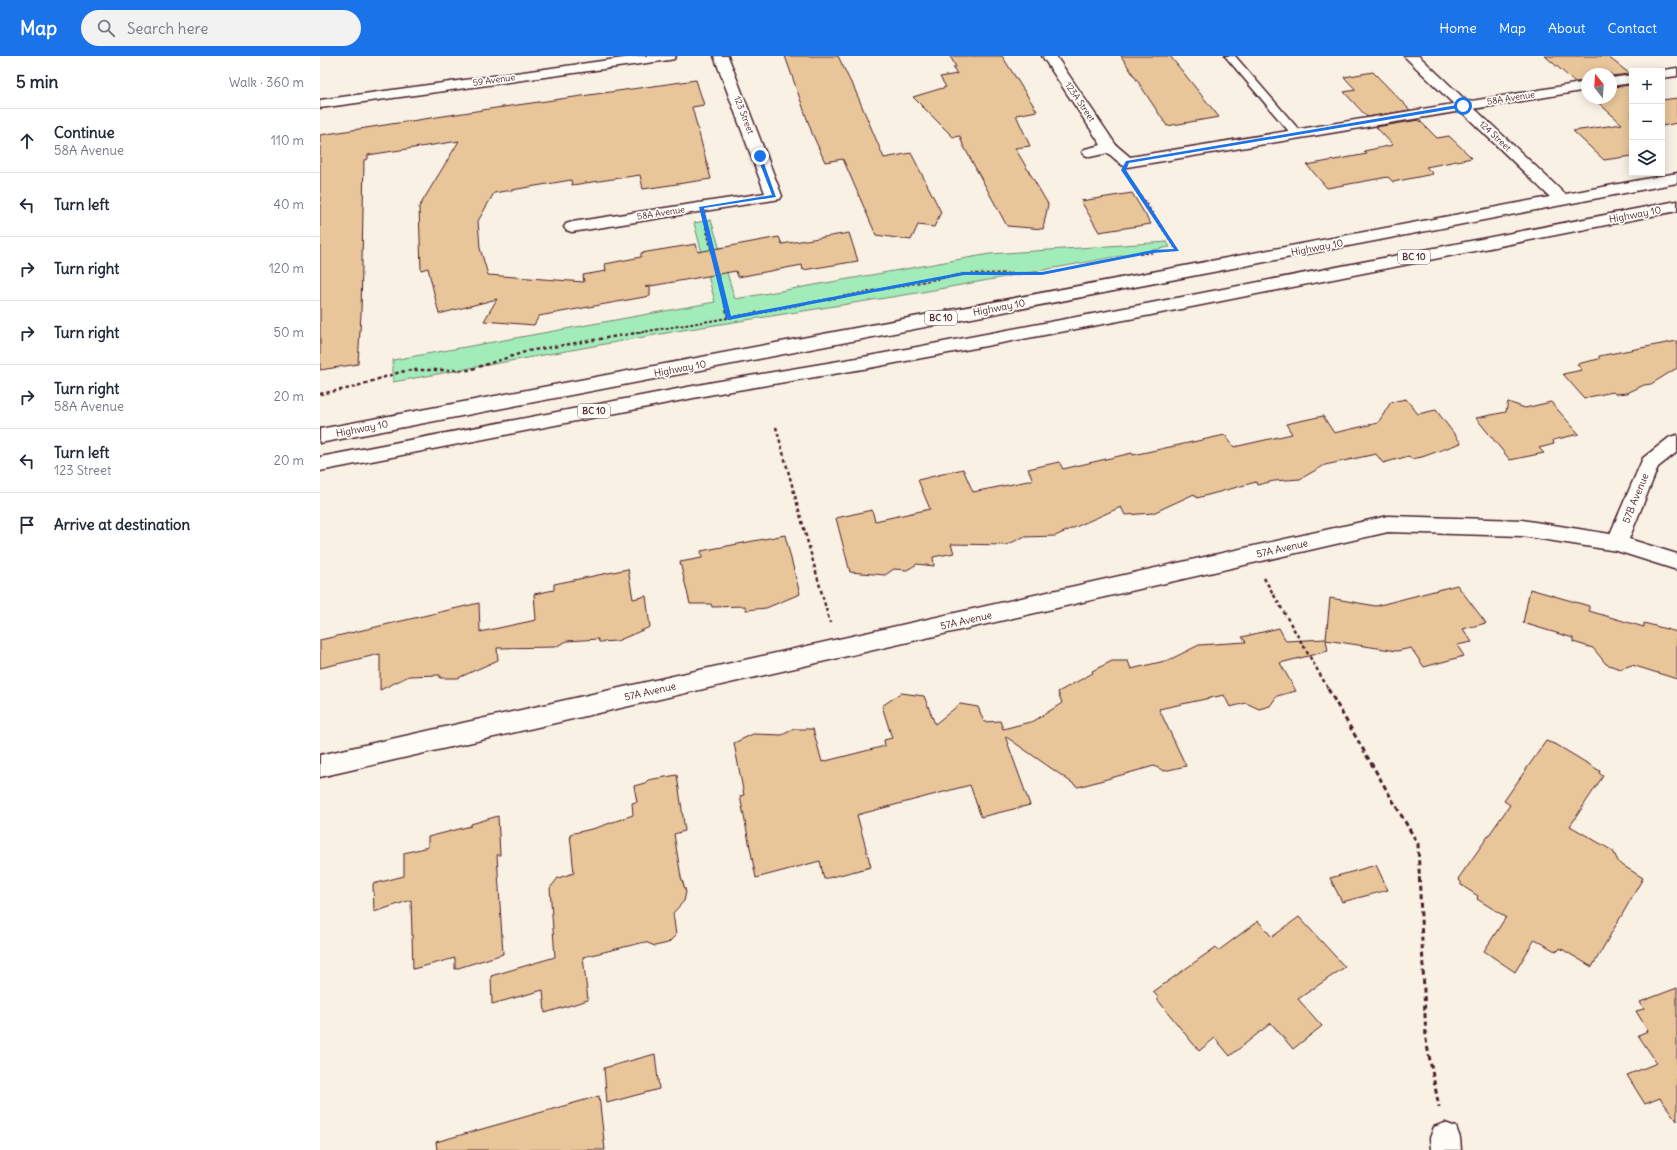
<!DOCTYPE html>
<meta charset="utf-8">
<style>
body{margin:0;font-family:Delius,sans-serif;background:#f2f2f3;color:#1f2937}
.controls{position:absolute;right:12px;top:12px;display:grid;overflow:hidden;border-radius:0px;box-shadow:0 2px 10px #0003}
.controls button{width:36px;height:36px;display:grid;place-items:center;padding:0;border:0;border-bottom:1px solid #e0e1e3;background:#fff;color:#1f2937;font:20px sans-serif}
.compass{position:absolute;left:1261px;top:12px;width:36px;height:36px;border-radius:50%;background:#fff;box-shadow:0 2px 10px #0003;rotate:343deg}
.stop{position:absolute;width:12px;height:12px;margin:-9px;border:3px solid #1a73e8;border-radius:50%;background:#fff}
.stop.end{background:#1a73e8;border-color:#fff;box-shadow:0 1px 4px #0008}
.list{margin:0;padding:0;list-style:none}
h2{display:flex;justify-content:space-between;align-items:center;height:52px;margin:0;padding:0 16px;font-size:17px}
h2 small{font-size:13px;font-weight:400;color:#747a83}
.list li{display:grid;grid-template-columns:26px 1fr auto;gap:12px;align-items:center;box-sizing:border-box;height:64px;padding:0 16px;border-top:1px solid #e0e1e3}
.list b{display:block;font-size:15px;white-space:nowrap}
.list p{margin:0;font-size:13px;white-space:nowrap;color:#747a83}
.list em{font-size:13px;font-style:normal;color:#747a83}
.icon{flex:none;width:22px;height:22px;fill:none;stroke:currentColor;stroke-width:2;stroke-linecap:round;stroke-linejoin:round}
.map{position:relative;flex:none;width:1357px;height:1094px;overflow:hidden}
header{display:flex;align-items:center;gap:24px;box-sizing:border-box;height:56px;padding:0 20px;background:#1a73e8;color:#fff}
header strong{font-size:19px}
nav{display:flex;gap:22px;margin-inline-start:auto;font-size:14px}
.search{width:280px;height:36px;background:#f2f2f3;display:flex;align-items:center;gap:10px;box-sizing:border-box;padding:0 14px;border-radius:22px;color:#747a83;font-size:15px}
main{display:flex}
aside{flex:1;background:#fff}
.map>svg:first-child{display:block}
.green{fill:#a2ecba;stroke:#768672}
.building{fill:#e9c69a;stroke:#4a1f2b}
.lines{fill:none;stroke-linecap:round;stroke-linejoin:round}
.lane-casing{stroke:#4a1f2b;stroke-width:3}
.street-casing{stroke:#4a1f2b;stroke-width:3}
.secondary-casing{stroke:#4a1f2b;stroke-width:3}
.highway-casing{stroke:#4a1f2b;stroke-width:3}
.path-far2{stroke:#4a1f2b;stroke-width:2;stroke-dasharray:3 2;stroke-linecap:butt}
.path-far1{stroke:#4a1f2b;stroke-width:2.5;stroke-dasharray:3.5 3;stroke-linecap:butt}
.path{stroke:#4a1f2b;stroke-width:3;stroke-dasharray:5 3.5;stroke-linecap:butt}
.lane{fill:#fdfcf7;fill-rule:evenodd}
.street{fill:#fdfcf7;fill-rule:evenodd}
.secondary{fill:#fdfcf7;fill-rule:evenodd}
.highway{fill:#fdfcf7;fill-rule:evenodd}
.route{fill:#1a73e8}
.labels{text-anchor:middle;stroke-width:3.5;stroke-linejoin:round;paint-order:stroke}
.far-street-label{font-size:9px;fill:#4a1f2b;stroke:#fdfcf7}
.shield{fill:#fdfcf7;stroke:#806168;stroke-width:1}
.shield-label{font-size:9px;font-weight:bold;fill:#4a1f2b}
.street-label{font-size:10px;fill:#4a1f2b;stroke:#fdfcf7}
</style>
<header>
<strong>Map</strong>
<div class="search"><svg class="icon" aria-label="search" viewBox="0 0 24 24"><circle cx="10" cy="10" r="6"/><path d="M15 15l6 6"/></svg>Search here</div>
<nav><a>Home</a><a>Map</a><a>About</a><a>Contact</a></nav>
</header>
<main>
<aside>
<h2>5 min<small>Walk · 360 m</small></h2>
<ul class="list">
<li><svg class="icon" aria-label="ahead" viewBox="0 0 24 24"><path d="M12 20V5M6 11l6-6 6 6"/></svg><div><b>Continue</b><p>58A Avenue</p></div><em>110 m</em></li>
<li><svg class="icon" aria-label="left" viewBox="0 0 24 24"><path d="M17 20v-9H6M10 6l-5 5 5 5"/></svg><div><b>Turn left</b></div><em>40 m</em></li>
<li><svg class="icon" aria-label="right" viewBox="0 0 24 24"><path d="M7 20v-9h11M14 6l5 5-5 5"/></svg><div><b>Turn right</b></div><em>120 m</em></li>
<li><svg class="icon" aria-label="right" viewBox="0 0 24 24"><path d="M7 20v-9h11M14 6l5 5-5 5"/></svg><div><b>Turn right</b></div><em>50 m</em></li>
<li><svg class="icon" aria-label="right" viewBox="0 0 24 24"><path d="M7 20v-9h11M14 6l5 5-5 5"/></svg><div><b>Turn right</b><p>58A Avenue</p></div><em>20 m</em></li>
<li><svg class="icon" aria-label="left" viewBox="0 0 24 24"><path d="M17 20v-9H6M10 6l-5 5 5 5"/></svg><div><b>Turn left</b><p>123 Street</p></div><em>20 m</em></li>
<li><svg class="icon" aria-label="arrive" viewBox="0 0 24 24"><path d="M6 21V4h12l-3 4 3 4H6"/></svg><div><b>Arrive at destination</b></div></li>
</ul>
</aside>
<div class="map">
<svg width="1357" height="1094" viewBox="0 0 1357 1094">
<rect width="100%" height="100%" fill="#f9f1e4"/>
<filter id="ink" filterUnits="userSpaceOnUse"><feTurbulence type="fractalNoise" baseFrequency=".025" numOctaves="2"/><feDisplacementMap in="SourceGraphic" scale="8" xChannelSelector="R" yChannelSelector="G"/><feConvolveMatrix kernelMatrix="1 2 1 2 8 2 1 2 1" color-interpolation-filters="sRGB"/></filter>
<g filter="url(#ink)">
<path class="green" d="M391 164 415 243 670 198 847 186 850 191 597 237 363 274 73 326V304L395 246 374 167Z"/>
<g class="building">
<path d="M465 0H518L531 27H532L564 102 591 97 621 156 614 171 598 169 591 184 556 179 523 103 505 106 492 77Z"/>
<path d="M630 0H682L717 55 696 59 710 90 695 92 728 148 723 173 687 170 643 89 640 80 633 81 593 41 626 31 620 21 637 18 633 11H636Z"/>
<path d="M801 0H850L899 61 847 70Z"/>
<path d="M1225 0H1287L1310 18 1291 20V18H1267V25L1255 26Z"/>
<path d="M1053 16 1090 54 1047 61 1024 36 1036 34 1024 21Z"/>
<path d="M376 24 384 49 372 51 391 123 323 133 320 119 252 129 251 124 174 137 158 165 160 192 168 219 264 226 263 219 286 215 285 208 321 201V197L376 188 378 196 459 181 462 188 529 177 538 205 483 214 482 209 418 221 416 215 325 231H330V240L219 260 214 269 164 265 177 243 119 258 108 212 101 214 99 151 139 85 48 99V103L44 104 41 258 38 308 0 314V79L169 53Z"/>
<path d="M1312 29V100L1284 104 1253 75 1302 68 1273 42H1291V31Z"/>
<path d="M1357 42V67L1342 70V44Z"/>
<path d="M1099 64 1117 82 1129 80 1152 102 1106 111 1113 118 1073 126 1068 121 1007 132 987 109 1047 98 1044 95 1073 89 1056 71Z"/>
<path d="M812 137 831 168 779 176 761 145Z"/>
<path d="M1357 285V312L1331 328 1324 329 1307 337 1295 338 1293 336 1264 342 1243 318 1262 314 1257 308 1279 303V300Z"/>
<path d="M1086 343 1098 358 1116 354 1141 387 1102 401 1091 403 1089 400 1063 407 1056 398 1005 409 980 423 954 425 937 429 936 426 877 442 874 438 833 457 805 459 801 451 735 480 703 481 687 489 631 488 634 497 613 501 614 510 597 508 587 514 574 513 565 519 530 516 516 462 552 454 555 465 610 453 598 424 643 413 653 436 713 424 708 413 739 406 743 413 812 397 813 399 905 379 914 391 972 378 966 368 1003 360 1014 377 1058 367 1071 346Z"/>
<path d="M1188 346 1205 352 1231 346 1259 378 1233 384 1234 388 1219 392 1224 397 1190 404 1156 362 1186 356Z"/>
<path d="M465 479 480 538 446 552 426 554 425 550 392 551 391 548H370L360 506 382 502 381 495Z"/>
<path d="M308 513 313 543 326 540 330 571 297 585 279 586 278 583 247 585 235 591 177 592 178 604 138 622H120V619L89 620 60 634V598L0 612V584L159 547 160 576 216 564 214 538 234 534V528Z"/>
<path d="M1137 529 1166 567 1143 573 1152 586 1137 589 1144 600 1104 611 1091 592 1077 595 1006 584 1008 595 960 607 976 635 957 640 950 650 939 653 926 647 910 651 904 639 839 653 866 710 844 715 834 710 758 731 685 680 710 749 661 761 650 729 537 759 551 811 504 823 500 805 436 822 420 740 424 739 414 687 433 678 462 679 474 673H493L502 706 565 690 564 684 572 682 562 650 581 637 604 640 615 668 640 648 658 651 664 666 680 665 683 673 714 665 742 647 738 636 773 617 772 615 792 605H808L811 613 849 604 879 589 926 586 922 581 959 572 966 585 1006 583 1010 542 1056 550Z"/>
<path d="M1210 533 1269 550V555L1324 571V567L1357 576V623L1312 609 1300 613 1286 608 1273 592 1253 586V582L1203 567Z"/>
<path d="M1226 685 1237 689 1280 715 1279 717 1283 720 1250 770 1293 795 1299 807 1323 822 1272 911 1240 892 1238 895 1233 894 1215 883 1195 916 1164 895 1186 861 1157 843 1158 840 1141 829V826L1138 823 1190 749 1184 745Z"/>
<path d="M357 719 365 775 354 778 361 821 366 836 364 845 353 857 356 879 348 887 335 890 325 886 263 901 268 944 225 957 223 934 172 948 171 920 235 901 230 832 238 822 254 817 250 778 276 772 313 759 312 747 317 746 314 730 325 727 328 724Z"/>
<path d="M178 760 180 799H177L183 898 135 913V902L93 913 91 844 54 856 53 828 84 820V797L108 791V781L151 770V768Z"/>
<path d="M1056 809 1068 834 1022 846 1010 822Z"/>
<path d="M979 861 1025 911 978 943 1002 970 973 993 951 967 910 1000 895 982 879 995 837 943 839 942 833 936 896 891 898 895 938 865 952 881Z"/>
<path d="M1357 932V1065L1340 1042 1325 1048 1307 1019 1337 1007 1318 979 1328 975 1316 955 1324 953 1320 946Z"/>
<path d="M335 998 339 1033 287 1047 284 1012Z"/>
<path d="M279 1040 285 1094H117L116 1086Z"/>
</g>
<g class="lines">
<defs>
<path id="lane" d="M905 0H915L980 75 981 77 980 79H972Z"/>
<g id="street">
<path d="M318 0H356L354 3 349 4 0 52V44Z"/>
<path d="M394 0H408L462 140 460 143 252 176 246 174 244 171 246 168 252 166 445 137Z"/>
<path d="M722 0H736L796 89 810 101 1267 26V34L807 111 802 109 788 97 770 101 765 99 762 96 765 93 781 89Z"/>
<path d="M1357 12V20L1342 22V15H1337Z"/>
<path d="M1312 19V27L1291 30V22Z"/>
<path d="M1357 379V396L1338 411 1309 483 1357 498V514L1297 495 1202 480 1068 476 0 721V699L1068 460 1202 464 1290 478 1323 402 1350 381Z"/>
<path d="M1125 1067 1136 1071 1140 1082 1141 1094H1111L1110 1082 1114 1071Z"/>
</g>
<path id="secondary" d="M1084 0H1099L1247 140 1249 143 1247 146 1241 148 1235 146Z"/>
<g id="highway">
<path d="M1357 117V127L0 387V373Z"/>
<path d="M1357 145V155L831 259 549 312 394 338 0 415V401L394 326 549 300 831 247Z"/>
</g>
</defs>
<use href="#lane" class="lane-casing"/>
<use href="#street" class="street-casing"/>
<use href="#secondary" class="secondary-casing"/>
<use href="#highway" class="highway-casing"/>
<g class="path-far2">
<path d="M812 127 857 194"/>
<path d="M386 171 408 262"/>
<path d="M820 198 835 196"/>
<path d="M316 277 408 262 644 218 721 217"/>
</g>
<g class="path-far1">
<path d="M0 338 31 332 80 316 93 314H149L208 295 322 276"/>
<path d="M456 371 510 567"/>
<path d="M944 522 1009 634"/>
</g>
<path class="path" d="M1008 633 1098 788 1106 984 1119 1051"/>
<use href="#lane" class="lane"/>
<use href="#street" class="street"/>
<use href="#secondary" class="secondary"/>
<use href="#highway" class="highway"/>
</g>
</g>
<path class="route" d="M1143 48 1144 51 809 107 806 114 859 195 833 197 722 219H644L408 264 406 262 379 151 452 139 437 100 441 99 456 141 384 152 411 260 644 216H722L833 194 854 193 801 114 806 105Z"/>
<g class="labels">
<g class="far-street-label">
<text transform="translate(174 24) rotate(-8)" y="3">59 Avenue</text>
<text transform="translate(1191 42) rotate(-9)" y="3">58A Avenue</text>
<text transform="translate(760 46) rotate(56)" y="3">123A Street</text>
<text transform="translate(424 59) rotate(69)" y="3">123 Street</text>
<text transform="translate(1175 80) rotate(43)" y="3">124 Street</text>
<text transform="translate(341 157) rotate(-9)" y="3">58A Avenue</text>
</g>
<g class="shield">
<rect x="1078" y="194" width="32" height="14" rx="3"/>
<rect x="605" y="255" width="32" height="14" rx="3"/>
<rect x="258" y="348" width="32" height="14" rx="3"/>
</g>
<g class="shield-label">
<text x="1094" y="204">BC 10</text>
<text x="621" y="265">BC 10</text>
<text x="274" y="358">BC 10</text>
</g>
<g class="street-label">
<text transform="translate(1315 158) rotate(-11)" y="4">Highway 10</text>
<text transform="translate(997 191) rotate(-11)" y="4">Highway 10</text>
<text transform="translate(679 251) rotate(-11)" y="4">Highway 10</text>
<text transform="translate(360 312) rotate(-11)" y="4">Highway 10</text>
<text transform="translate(42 372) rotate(-11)" y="4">Highway 10</text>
<text transform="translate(1315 442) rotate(-68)" y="4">57B Avenue</text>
<text transform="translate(962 492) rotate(-13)" y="4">57A Avenue</text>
<text transform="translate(646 564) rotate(-13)" y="4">57A Avenue</text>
<text transform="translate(330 635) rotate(-13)" y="4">57A Avenue</text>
</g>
</g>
</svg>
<div class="controls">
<button>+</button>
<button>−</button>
<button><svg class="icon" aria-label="layers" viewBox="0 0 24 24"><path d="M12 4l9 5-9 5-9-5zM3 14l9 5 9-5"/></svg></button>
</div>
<svg class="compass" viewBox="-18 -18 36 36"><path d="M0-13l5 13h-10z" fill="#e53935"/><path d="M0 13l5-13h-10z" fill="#747a83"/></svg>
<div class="stop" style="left:1143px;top:50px"></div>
<div class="stop end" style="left:440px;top:100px"></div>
</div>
</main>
